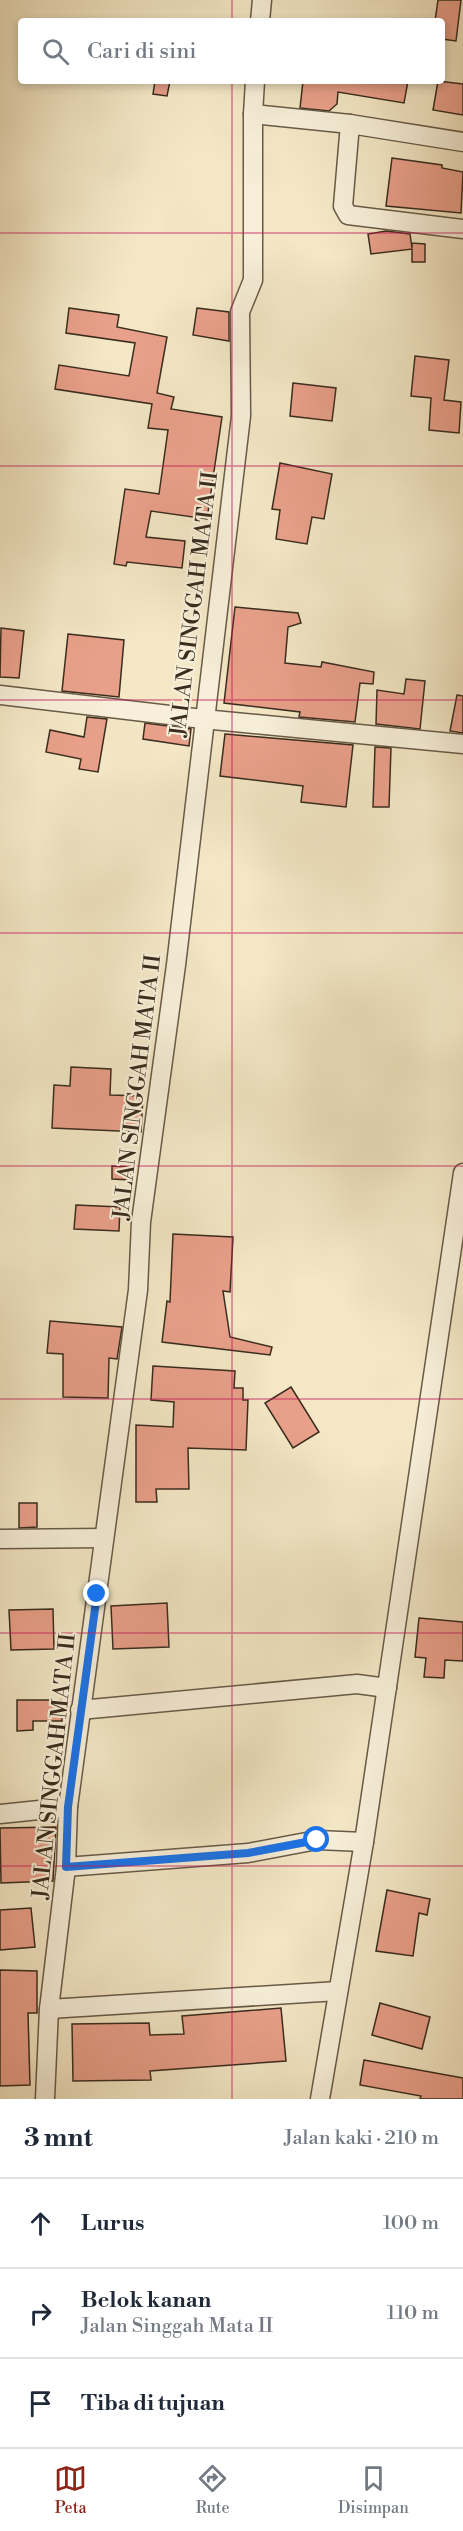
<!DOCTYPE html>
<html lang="id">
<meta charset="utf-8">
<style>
body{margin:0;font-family:"Libre Bodoni",serif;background:#f2f2f3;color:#1f2937}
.stop{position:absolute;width:18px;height:18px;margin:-14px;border:4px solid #1a73e8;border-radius:50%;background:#fff}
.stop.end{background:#1a73e8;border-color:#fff;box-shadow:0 2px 6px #0008}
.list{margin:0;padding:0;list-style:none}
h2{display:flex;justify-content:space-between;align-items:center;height:78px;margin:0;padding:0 24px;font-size:26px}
h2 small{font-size:20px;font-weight:400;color:#747a83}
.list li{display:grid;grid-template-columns:39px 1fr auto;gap:18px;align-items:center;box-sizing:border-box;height:90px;padding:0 24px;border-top:2px solid #e0e1e3}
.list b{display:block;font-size:22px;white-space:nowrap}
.list p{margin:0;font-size:20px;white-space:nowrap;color:#747a83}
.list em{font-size:20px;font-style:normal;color:#747a83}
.icon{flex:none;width:33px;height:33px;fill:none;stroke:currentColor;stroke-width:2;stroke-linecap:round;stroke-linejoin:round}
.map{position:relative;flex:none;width:463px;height:2099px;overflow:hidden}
.search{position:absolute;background:#fff;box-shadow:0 3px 9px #0003;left:18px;right:18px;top:18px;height:66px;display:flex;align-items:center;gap:15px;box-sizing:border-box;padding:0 21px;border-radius:6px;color:#747a83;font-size:22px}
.sheet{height:348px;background:#fff}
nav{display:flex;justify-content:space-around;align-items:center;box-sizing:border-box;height:84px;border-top:2px solid #e0e1e3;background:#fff;font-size:16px;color:#747a83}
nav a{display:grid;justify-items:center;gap:3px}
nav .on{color:#8f2418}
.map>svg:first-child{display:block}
.building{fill:#e9a08a;stroke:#3a2c1e;stroke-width:1.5}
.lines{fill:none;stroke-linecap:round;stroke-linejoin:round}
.minor-casing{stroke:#685b48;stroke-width:21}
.minor{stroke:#f7efd9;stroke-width:18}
.route{stroke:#1a73e8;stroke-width:8}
.grid{fill:none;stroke:#c2185b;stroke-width:1.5;stroke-opacity:0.55}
.labels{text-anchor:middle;stroke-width:4.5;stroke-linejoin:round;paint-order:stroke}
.street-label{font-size:22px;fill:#3a2c1e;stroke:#f7efd9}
</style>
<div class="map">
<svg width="463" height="2099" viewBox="0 0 463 2099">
<rect width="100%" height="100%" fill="#f3e7c5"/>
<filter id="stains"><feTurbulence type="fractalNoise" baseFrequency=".00333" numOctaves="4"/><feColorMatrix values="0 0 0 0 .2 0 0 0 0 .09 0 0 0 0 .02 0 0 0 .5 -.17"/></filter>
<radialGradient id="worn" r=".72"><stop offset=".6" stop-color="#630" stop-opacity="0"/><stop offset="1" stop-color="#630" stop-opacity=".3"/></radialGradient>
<g class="building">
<path d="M438 0H461L456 41 442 39V21H435Z"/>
<path d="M155 81H170L167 96 153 94Z"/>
<path d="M303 81H408L404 103 338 92 337 104 329 111 300 108Z"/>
<path d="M438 81 463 84V115L433 110Z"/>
<path d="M392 158 442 165V168L463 172 461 213 386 206Z"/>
<path d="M386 231 410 234 412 248V243L425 244V262H412V249L371 254 368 234Z"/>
<path d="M69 308 119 315 117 327 167 337 157 393 174 397 171 409 222 417 207 519 151 511 146 537 185 541 182 568 127 562 126 566 114 564 125 489 159 494 168 430 148 428 152 404 55 389 59 365 129 376 135 343 66 333Z"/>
<path d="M197 308 229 312V341L193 335Z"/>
<path d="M415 356 449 360 444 400 461 402 459 433 429 430 431 398 411 396Z"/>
<path d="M293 383 336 388 332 421 290 416Z"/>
<path d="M280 463 332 474 324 519 312 517 307 544 276 539 280 510 272 509Z"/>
<path d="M235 607 298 613 301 623 288 627 285 663 321 667 322 662 374 672 373 684 360 683 355 722 299 717 300 712 224 703Z"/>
<path d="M1 628 24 631 19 678 0 677Z"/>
<path d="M68 634 124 640 119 697 62 691Z"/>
<path d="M406 679 425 681 420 729 376 724 377 690 404 694Z"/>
<path d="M457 695 463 696V733L450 731Z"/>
<path d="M87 717 107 719 98 772 79 769 81 759 46 752 50 730 84 737Z"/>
<path d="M145 723 191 729 189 746 143 739Z"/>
<path d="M225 734 353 745 346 807 301 802 303 786 220 776Z"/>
<path d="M375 747 391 748 389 807H373Z"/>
<path d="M71 1067 111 1069 110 1095 143 1096 141 1132 52 1128 54 1085 70 1086Z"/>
<path d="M112 1166 131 1167 130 1180 112 1179Z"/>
<path d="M76 1205 120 1207 119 1231 74 1229Z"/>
<path d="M173 1234 233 1237 230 1292 223 1291 230 1337 272 1347 270 1355 162 1342 167 1301 170 1302Z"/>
<path d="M50 1321 122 1327 117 1359 109 1358 108 1398 63 1397V1354L47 1353Z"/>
<path d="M153 1366 235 1371 234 1388H243V1400H248L246 1450 188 1448 189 1489H156L157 1502H136V1425L173 1427 174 1402 151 1400Z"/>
<path d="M291 1387 319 1432 293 1448 265 1403Z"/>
<path d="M19 1503H37V1527L19 1528Z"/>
<path d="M167 1603 169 1647 113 1649 111 1606Z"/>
<path d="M53 1609 54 1649 11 1650 9 1610Z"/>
<path d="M419 1618 463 1622V1661L445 1660 444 1678 424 1677 426 1658 415 1657Z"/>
<path d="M17 1700H61L62 1721H33V1730L17 1731Z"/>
<path d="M56 1827 53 1881 1 1883 0 1828Z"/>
<path d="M387 1890 430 1899 427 1915 419 1913 413 1956 376 1951Z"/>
<path d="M31 1908 35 1947 0 1950V1910Z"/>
<path d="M0 1970 37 1971V2013H28L30 2085 0 2086Z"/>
<path d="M380 2003 430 2017 422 2049 372 2035Z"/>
<path d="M281 2008 286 2061 150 2071 151 2080 73 2081 72 2024 149 2023 150 2035 184 2034 182 2016Z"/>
<path d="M364 2060 463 2078V2099H420L421 2096 360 2085Z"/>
</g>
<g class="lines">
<defs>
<g id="minor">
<path d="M260 21 262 0"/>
<path d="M253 114 350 124 463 142"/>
<path d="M350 124 343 206 348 215 463 229"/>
<path d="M0 695 203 719 463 744"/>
<path d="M0 1539 104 1538"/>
<path d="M80 1710 357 1684 387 1688"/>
<path d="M0 1814 68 1807"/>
<path d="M66 1867 248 1853 317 1840 364 1842"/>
<path d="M49 2009 338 1991"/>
<path d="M45 2099 49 2009 66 1867 68 1807 138 1290 141 1222 176 965 241 416 240 312 253 280V114L255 81"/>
<path d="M320 2099 364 1842 463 1173"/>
</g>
</defs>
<use href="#minor" class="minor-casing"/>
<use href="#minor" class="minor"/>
</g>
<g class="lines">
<path class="route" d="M97 1594 68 1807 66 1867 248 1853 317 1840"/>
</g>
<path class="grid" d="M232 0V21M232 81V2099M0 233H463M0 466H463M0 700H463M0 933H463M0 1166H463M0 1399H463M0 1633H463M0 1866H463"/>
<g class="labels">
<g class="street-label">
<text transform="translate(193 604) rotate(-83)" y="8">JALAN SINGGAH MATA II</text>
<text transform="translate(136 1087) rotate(-83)" y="8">JALAN SINGGAH MATA II</text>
<text transform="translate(53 1766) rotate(-84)" y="8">JALAN SINGGAH MATA II</text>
</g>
</g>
<rect width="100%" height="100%" filter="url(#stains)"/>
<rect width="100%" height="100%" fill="url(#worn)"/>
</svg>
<div class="stop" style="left:317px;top:1840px"></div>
<div class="stop end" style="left:97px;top:1594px"></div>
<div class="search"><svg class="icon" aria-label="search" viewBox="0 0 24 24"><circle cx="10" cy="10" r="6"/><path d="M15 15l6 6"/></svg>Cari di sini</div>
</div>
<section class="sheet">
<h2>3 mnt<small>Jalan kaki · 210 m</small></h2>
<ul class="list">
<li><svg class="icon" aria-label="ahead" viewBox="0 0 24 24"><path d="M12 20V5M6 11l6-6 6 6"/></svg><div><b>Lurus</b></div><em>100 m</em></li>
<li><svg class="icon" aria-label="right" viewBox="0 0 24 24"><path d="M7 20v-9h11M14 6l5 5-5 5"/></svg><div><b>Belok kanan</b><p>Jalan Singgah Mata II</p></div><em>110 m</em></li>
<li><svg class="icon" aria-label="arrive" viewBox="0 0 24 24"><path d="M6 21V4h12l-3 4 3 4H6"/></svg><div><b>Tiba di tujuan</b></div></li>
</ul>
</section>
<nav>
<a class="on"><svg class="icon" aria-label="map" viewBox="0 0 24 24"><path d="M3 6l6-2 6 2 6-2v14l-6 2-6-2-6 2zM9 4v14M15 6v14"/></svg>Peta</a>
<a><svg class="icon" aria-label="directions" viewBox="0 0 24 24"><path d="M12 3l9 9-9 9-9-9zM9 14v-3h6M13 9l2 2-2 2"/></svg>Rute</a>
<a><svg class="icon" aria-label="saved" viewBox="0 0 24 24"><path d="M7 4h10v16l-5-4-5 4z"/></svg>Disimpan</a>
</nav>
